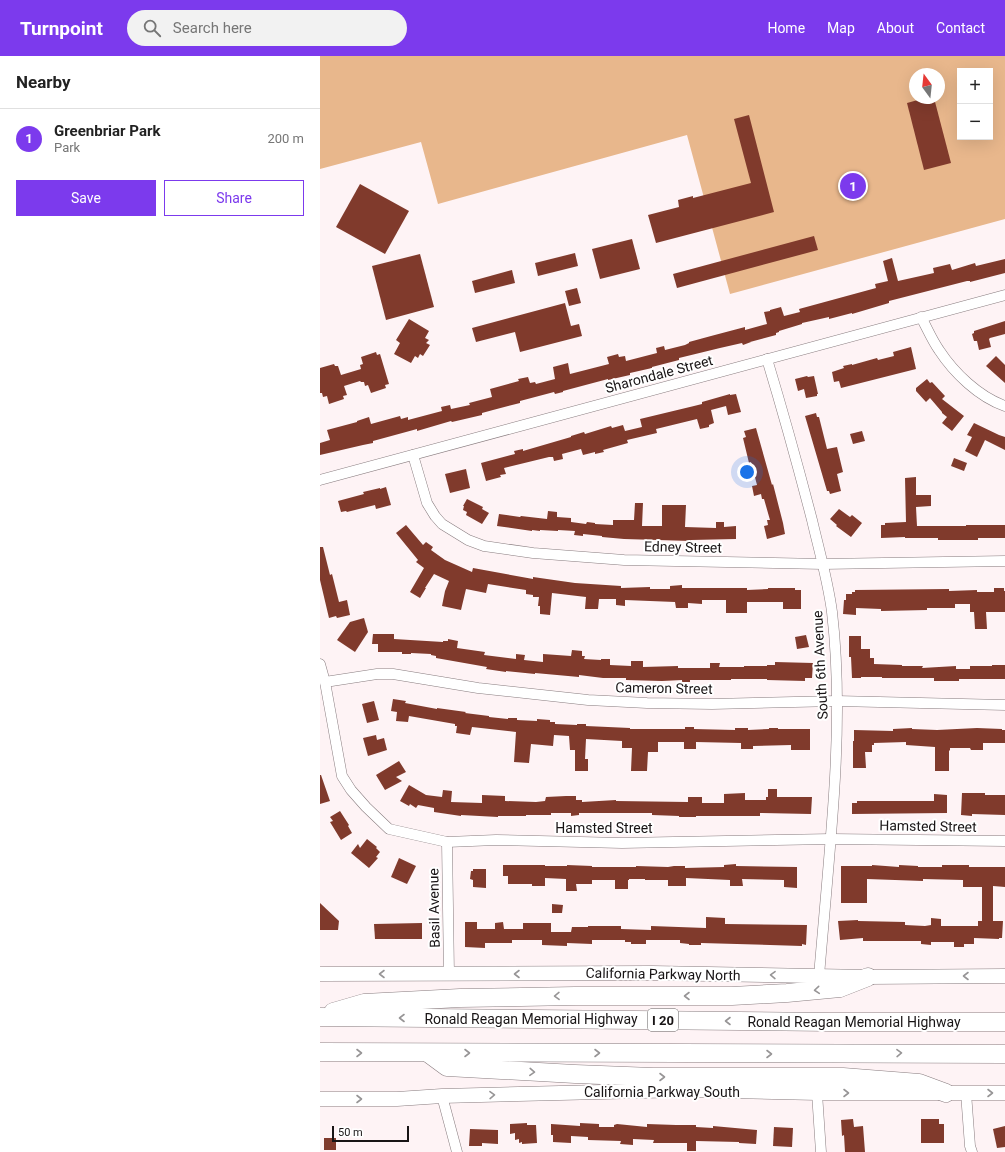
<!DOCTYPE html>
<meta charset="utf-8">
<style>
body{margin:0;font-family:Roboto,sans-serif;background:#f2f2f2;color:#222}
.controls{position:absolute;right:12px;top:12px;display:grid;overflow:hidden;border-radius:0px;box-shadow:0 4px 16px #0002}
.controls button{width:36px;height:36px;display:grid;place-items:center;padding:0;border:0;border-bottom:1px solid #e0e0e0;background:#fff;color:#222;font:20px sans-serif}
.compass{position:absolute;left:589px;top:12px;width:36px;height:36px;border-radius:50%;background:#fff;box-shadow:0 4px 16px #0002;rotate:345deg}
.scale{position:absolute;left:12px;bottom:10px;width:77px;box-sizing:border-box;padding-left:4px;border:2px solid #181415;border-top:0;font-size:11px;line-height:14px;white-space:nowrap;color:#181415;-webkit-text-stroke:3px #fff;paint-order:stroke}
.you{position:absolute;left:427px;top:416px;width:14px;height:14px;margin:-10px;border:3px solid #fff;border-radius:50%;background:#1a73e8;box-shadow:0 0 0 6px #1a73e833}
.badge{display:grid;place-items:center;width:26px;height:26px;border-radius:50%;background:#7c3aed;color:#fff;font-size:13px;font-weight:700}
.pin{position:absolute;translate:-50% -50%;border:2px solid #fff;box-shadow:0 1px 4px #0006}
.list{margin:0;padding:0;list-style:none}
h2{display:flex;justify-content:space-between;align-items:center;height:52px;margin:0;padding:0 16px;font-size:17px}
h2 small{font-size:13px;font-weight:400;color:#767676}
.list li{display:grid;grid-template-columns:26px 1fr auto;gap:12px;align-items:center;box-sizing:border-box;height:60px;padding:0 16px;border-top:1px solid #e0e0e0}
.list b{display:block;font-size:15px;white-space:nowrap}
.list p{margin:0;font-size:13px;white-space:nowrap;color:#767676}
.list em{font-size:13px;font-style:normal;color:#767676}
.actions{display:flex;gap:8px;padding:12px 16px}
.actions a{flex:1;padding:9px 0;border:1px solid #7c3aed;border-radius:0px;text-align:center;font-size:14px;color:#7c3aed}
.actions .main{background:#7c3aed;color:#fff}
.icon{flex:none;width:22px;height:22px;fill:none;stroke:currentColor;stroke-width:2;stroke-linecap:round;stroke-linejoin:round}
.map{position:relative;flex:none;width:685px;height:1096px;overflow:hidden}
header{display:flex;align-items:center;gap:24px;box-sizing:border-box;height:56px;padding:0 20px;background:#7c3aed;color:#fff}
header strong{font-size:19px}
nav{display:flex;gap:22px;margin-inline-start:auto;font-size:14px}
.search{width:280px;height:36px;background:#f2f2f2;display:flex;align-items:center;gap:10px;box-sizing:border-box;padding:0 14px;border-radius:22px;color:#767676;font-size:15px}
main{display:flex}
aside{flex:1;background:#fff}
.map>svg:first-child{display:block}
.green{fill:#e8b78c;fill-rule:evenodd}
.building{fill:#803a2c}
.lines{fill:none;stroke-linecap:round;stroke-linejoin:round}
.minor-casing{stroke:#887c7f;stroke-width:11}
.secondary-casing{stroke:#887c7f;stroke-width:15}
.motorway-casing{stroke:#887c7f;stroke-width:19}
.minor{stroke:#fff;stroke-width:10}
.secondary{stroke:#fff;stroke-width:14}
.motorway{stroke:#fff;stroke-width:18}
.oneway{stroke:#979596}
.labels{text-anchor:middle;stroke-width:4;stroke-linejoin:round;paint-order:stroke}
.shield{fill:#fff;stroke:#5d5a5b;stroke-width:1}
.shield-label{font-size:13px;font-weight:bold;fill:#181415}
.street-label{font-size:14px;fill:#181415;stroke:#fff}
</style>
<header>
<strong>Turnpoint</strong>
<div class="search"><svg class="icon" aria-label="search" viewBox="0 0 24 24"><circle cx="10" cy="10" r="6"/><path d="M15 15l6 6"/></svg>Search here</div>
<nav><a>Home</a><a>Map</a><a>About</a><a>Contact</a></nav>
</header>
<main>
<aside>
<h2>Nearby<small></small></h2>
<ul class="list">
<li><span class="badge">1</span><div><b>Greenbriar Park</b><p>Park</p></div><em>200 m</em></li>
</ul>
<div class="actions"><a class="main">Save</a><a>Share</a></div>
</aside>
<div class="map">
<svg width="685" height="1096" viewBox="0 0 685 1096">
<rect width="100%" height="100%" fill="#fef3f5"/>
<path class="green" d="M0 0H685V163L410 238 367 79 118 148 101 86 0 113ZM640 15H670V81H640ZM595 18H619V42H595Z"/>
<g class="building">
<path d="M605 42H614L631 107 604 114 587 47Z"/>
<path d="M429 59 454 156 336 187 328 159 359 151 358 144 373 140V142L431 127 414 63Z"/>
<path d="M40 128 89 155 65 198 16 171Z"/>
<path d="M494 180 498 194 357 232 353 218Z"/>
<path d="M312 183 320 213 280 223 272 193Z"/>
<path d="M255 197 258 210 218 220 215 207Z"/>
<path d="M100 198 114 251 66 264 52 210Z"/>
<path d="M572 202 578 225 614 217 613 212 630 208 632 214 655 207 656 210 685 203V217L650 226V225H647L569 245V247L532 258V257L509 263V261L482 267V268L459 275V276L456 277V279L430 286H431L423 289 422 287 400 292 359 302V304L332 311V312L310 317V319L288 324V323L243 335V336L235 338 234 336 200 345V347L173 354 162 357V359L132 366 131 365 97 375V373L53 385V387L43 389 0 399V387L10 384 7 374 37 366V365L49 361 51 368 80 360 81 363 88 361V364L122 355 121 351 130 349 131 353 150 349 149 347 172 341 170 333 199 325 198 323 208 321 210 327 215 326 216 328 235 323 233 311 248 307 250 318 289 308 287 301 298 298 299 301 305 300 306 305 337 297 336 292 344 290 345 294 365 289 369 287V286L391 280 425 271V274L447 268 444 256 450 255V254L461 251 464 260 480 256 479 253 556 232 555 228 568 225 563 205Z"/>
<path d="M192 214 195 227 155 237 152 225Z"/>
<path d="M257 232 261 247 249 250 245 235Z"/>
<path d="M245 247 251 270 259 268 262 280 200 296 195 276 156 286 152 272Z"/>
<path d="M89 263 109 275 105 282 109 284 106 287 110 289 103 300 100 298 98 302 95 300 91 307 74 298 80 287 76 284Z"/>
<path d="M685 265V278L670 282 669 283 671 291 659 294 657 285H654L652 278 654 277V275Z"/>
<path d="M591 291 596 313 521 332 519 325 514 326 512 316 524 312 523 310 532 308V309L557 302 558 304 574 300 573 296Z"/>
<path d="M56 296 57 299 60 298 69 328 65 329 66 332 51 337 48 329 45 330 44 326H41L40 325 24 330 27 339 23 340 24 343 9 348 7 340 3 341 2 337H0V312L14 308 15 310H18L21 319 41 313 40 309 43 308 41 301Z"/>
<path d="M676 300 685 309V327L666 310Z"/>
<path d="M487 320 488 321 494 320 498 338H497V340L486 342 484 333 478 335 475 323Z"/>
<path d="M607 323 610 327 612 326 625 340 622 343 644 360 632 375 622 367 627 361 622 357V356L610 342 606 346 596 335V332Z"/>
<path d="M410 338V339L416 338 421 356 408 359 406 350 391 354 394 367 389 369V371L380 373 377 363 336 373 337 377 307 384 308 387 283 394 284 396 275 398V396L263 399 261 393 242 398 243 403 234 405 233 401H229L184 412 186 418 180 419 181 421 166 425 161 407 195 398 194 395 203 393V395L251 381V380L264 376 265 378 291 370 292 372 303 369 305 375 322 371 320 363 374 350 382 348V346Z"/>
<path d="M496 357 497 361H499L507 393 517 391 523 416 517 418 521 435 510 438 509 435H507L485 360Z"/>
<path d="M654 367 679 379 685 381V394L665 384 657 401 645 395 652 381 647 379Z"/>
<path d="M436 372 452 429 453 428 463 467 465 478 447 483 444 470 448 469 447 464H450L444 443H442L441 438 434 440 432 430 437 429 431 406 429 407 423 382 426 381 424 375Z"/>
<path d="M542 375 545 385 533 388 530 378Z"/>
<path d="M634 402 647 407 644 415 631 410Z"/>
<path d="M146 413 150 432 130 437 125 418Z"/>
<path d="M596 421V439H611V450L596 451 597 470H646V469H685V482H658V484H618V482H585V481L561 482V469H565V467L586 466 585 422Z"/>
<path d="M66 431 71 449 56 453 55 449 27 456 26 455 21 456 18 445 44 438 43 436 60 432V433Z"/>
<path d="M147 443 163 451 162 453 169 457 162 468 146 459 147 456 143 454 144 450H143Z"/>
<path d="M315 447H323L322 470H342V449H366L365 471 396 472V466H404V471L416 470V483L371 484V485L304 483 282 481V480L263 478V480L254 479 255 475 238 474V475L220 474V475L212 474V475L177 470 179 458 200 461 201 460 227 463 228 455 237 456V461L251 462V466L266 468 267 466 275 467V468L293 469V464H314Z"/>
<path d="M519 453 530 461 532 459 542 467 531 481 516 470 517 469 510 463Z"/>
<path d="M86 469 103 489 106 486 113 491 111 494 125 504 152 516 153 512 213 523V521L255 527 301 530V532L330 531V533H350V530L362 529V532H427V534L448 533V532H475V534H481V553H463V546H427V557H406V544H382V548L368 547V552H356L355 546 305 544V550L296 549V543H279L278 553H265L266 541 232 537 230 559 220 558V550H218L219 541H213V539L206 538V534L168 528 166 537 146 533 141 554 122 550 125 535 129 525 114 518 105 532H106L100 542 90 536 104 512 96 506 98 504 76 477Z"/>
<path d="M0 491H3L10 519 12 518 19 546 27 544 30 559 17 562 16 560 9 562 0 524Z"/>
<path d="M674 532H684V535H685V556H666L667 573H655L654 556H650V548H635V552H607V554L561 555V553L536 552V559L523 558 524 544H526V538H532V536H535V534L629 533V535L657 534V536H674Z"/>
<path d="M44 562 48 576 35 596 17 584 30 566Z"/>
<path d="M53 578H74V583L123 586V585H128V583L138 585 137 592 165 596 164 599 196 603V598L205 599 204 604 223 606V598L251 600 252 594 262 595V600H265L264 603 281 604V603H290V609L311 610V605H323V611L358 610V612H390V607H400L399 611H424V610H447V609H455V606L493 607 492 622H485V625L447 624V623H411V624H370V626H362V624L342 625 306 624V622H283L259 619V621L215 617V618L186 615V616L166 613 167 611 116 602V600L111 599V598L91 597V598H82V596H58V588H52Z"/>
<path d="M486 579 489 591 477 593 475 581Z"/>
<path d="M529 580H541V593H550V602H554V608L582 609V610H603L602 612 636 610V613H650V610H672V609H685V623H639V625H614V622H562V621H541V622H532L531 601H529Z"/>
<path d="M73 643 86 645 85 647 117 653V652L146 656 145 657 169 660V661L188 663V662H197V664L217 665V663L230 664V666H235V668L257 669V668H266V670L310 672V673H365V671H374V673L415 674V672H428V674L449 673V672H458V673H490V694H471V689L433 690V693H421V687L376 686V693H364V686H338V696H328L327 715H311L312 692H302V685L266 683 265 703H268V715H255V694H250L249 680 234 679 233 690 211 688 209 707 194 706 196 676 152 671 150 679 136 677 137 670H135V668L89 660 88 666 76 665 77 656 71 655Z"/>
<path d="M54 645 59 664 47 667 42 648Z"/>
<path d="M592 672V673L617 674 657 672 682 673V674H685V687H663V694H651L650 692H630V695L629 694V715H615V691L586 689V686L554 687V689H552V696H545L546 712H533V685H534V674L573 675V673Z"/>
<path d="M56 679 57 684 64 682 67 694 48 700 43 682Z"/>
<path d="M79 705 86 716 76 721 82 725 65 734 56 719Z"/>
<path d="M0 719H1L10 745 0 748Z"/>
<path d="M89 729 106 739 122 741 123 734 132 735 131 746 162 747V739L185 740V745L216 746 225 745 226 741 246 740H256V744H262V746L296 744V745L368 746V741H382V747H404V738L425 737V744H446V741H448V733H457V741H492L491 758 440 757V760H376V761H359V760L332 759V757H259V759L251 760V757H231V759H206V760H178V761L141 759V760L114 756V752L98 749 96 752 90 748 89 750 80 745Z"/>
<path d="M642 737H665V739H685V759L652 758V760L641 759Z"/>
<path d="M614 738 627 739V757L532 758V747H537V745H614Z"/>
<path d="M20 755 29 769 28 770 32 777 21 784 10 766 13 765 10 761Z"/>
<path d="M47 783 57 791 56 792 60 796 56 801 58 802 49 812 31 797 38 788 40 792Z"/>
<path d="M79 802 96 810 87 828 71 821Z"/>
<path d="M416 808V810L477 811V832L464 831V824L422 823 423 830H410V824L366 822V830H348V824H325V823H309V824H308V833H295V824H272V828H256L257 835H246V823L225 822V830H212V828H188V820H183V809H225V810H247V809L272 810V811H316V810L348 811 354 810H365V812L404 811V809Z"/>
<path d="M552 809 579 811V809L598 810V811H622V809H649V811H685V831L673 830V865H683L682 882H679V883L654 882V888H644V891H634V886H611V889L601 888V885H543V882L520 884 518 865 538 864V865L585 866V869L605 870 611 869V862L621 863V870H658V865H662V831H643V824L603 823V825L547 823V847H521V810H552Z"/>
<path d="M153 813H166V832L153 831V824L150 823 151 815H153Z"/>
<path d="M0 847 19 865 18 874H0Z"/>
<path d="M232 848 243 849 242 857H232Z"/>
<path d="M386 861 405 862V868L487 869 486 889 482 888V890L381 887V889H369V888L360 887V884H326V888H311V886H305V884H272V888L247 887V890L222 889V884H192V887H165V892L145 891V866H157V873H175V867L183 866 184 873H203V867H231V876H251L252 871H268V870H301V873L331 874V870L386 872Z"/>
<path d="M102 867V883H55L54 868Z"/>
<path d="M533 1063 534 1071 543 1070 545 1096H525L524 1079 522 1080 521 1064Z"/>
<path d="M601 1063H619V1068H624V1087H601Z"/>
<path d="M207 1067V1069H216L217 1087 202 1088V1086L199 1087V1083L195 1084V1077L190 1078V1068Z"/>
<path d="M260 1067 279 1068V1071H294V1069L297 1068 327 1071V1068L356 1069H376V1071L393 1072V1070L437 1074 436 1088 419 1087V1086L376 1085V1095H367V1087H333L334 1084 313 1083V1089L300 1088 301 1085 268 1084V1081L251 1080V1087L233 1086V1079H231V1068L260 1070Z"/>
<path d="M685 1070V1091L677 1092 673 1073Z"/>
<path d="M454 1071 473 1072 472 1091 453 1090Z"/>
<path d="M150 1073 178 1074V1088L162 1087V1090H149Z"/>
<rect x="4" y="1082" width="12" height="12"/>
</g>
<g class="lines">
<defs>
<g id="minor">
<path d="M601 261C607 272 612 284 619 294 634 317 659 341 685 350"/>
<path d="M447 303C463 356 478 410 492 464 499 494 508 525 512 556 519 616 518 677 514 738 510 799 504 860 499 920"/>
<path d="M93 399 107 447 115 460 122 468 148 484 164 490 213 497 304 504 503 508 685 505"/>
<path d="M0 424 685 239"/>
<path d="M0 608 5 626 22 720 31 734 46 751 69 773 127 786 176 784 302 787 511 783 685 785"/>
<path d="M5 626 57 618H73L158 632 268 644 327 647 392 648 517 645 685 649"/>
<path d="M127 786 129 918"/>
<path d="M497 1037 501 1096"/>
<path d="M646 1037 650 1090 652 1096"/>
<path d="M122 1040 137 1096"/>
</g>
<g id="secondary">
<path d="M0 918 332 917 548 921 685 920"/>
<path d="M0 1043H77L122 1040 364 1034 497 1037H685"/>
</g>
<g id="motorway">
<path d="M13 956 44 947 140 942 255 940H412L467 937 520 932 548 921"/>
<path d="M0 961 509 966H685"/>
<path d="M0 996 685 998"/>
<path d="M108 997 127 1011 255 1018 333 1021H523L599 1027 626 1037"/>
</g>
</defs>
<use href="#minor" class="minor-casing"/>
<use href="#secondary" class="secondary-casing"/>
<use href="#motorway" class="motorway-casing"/>
<use href="#minor" class="minor"/>
<use href="#secondary" class="secondary"/>
<use href="#motorway" class="motorway"/>
</g>
<defs><path id="oneway-chevron" d="M-2-3.5L2.5 0L-2 3.5" fill="none" stroke-width="1.6" stroke-linecap="round" stroke-linejoin="round"/></defs>
<g class="oneway">
<use href="#oneway-chevron" transform="translate(62 918) rotate(180)"/>
<use href="#oneway-chevron" transform="translate(197 918) rotate(180)"/>
<use href="#oneway-chevron" transform="translate(453 919) rotate(-179)"/>
<use href="#oneway-chevron" transform="translate(646 920) rotate(180)"/>
<use href="#oneway-chevron" transform="translate(497 934) rotate(175)"/>
<use href="#oneway-chevron" transform="translate(237 940) rotate(179)"/>
<use href="#oneway-chevron" transform="translate(367 940) rotate(180)"/>
<use href="#oneway-chevron" transform="translate(82 962) rotate(-180)"/>
<use href="#oneway-chevron" transform="translate(408 965) rotate(-180)"/>
<use href="#oneway-chevron" transform="translate(39 997)"/>
<use href="#oneway-chevron" transform="translate(147 997)"/>
<use href="#oneway-chevron" transform="translate(277 997)"/>
<use href="#oneway-chevron" transform="translate(579 997) rotate(-1)"/>
<use href="#oneway-chevron" transform="translate(449 998)"/>
<use href="#oneway-chevron" transform="translate(212 1016) rotate(3)"/>
<use href="#oneway-chevron" transform="translate(342 1021)"/>
<use href="#oneway-chevron" transform="translate(526 1037)"/>
<use href="#oneway-chevron" transform="translate(670 1037)"/>
<use href="#oneway-chevron" transform="translate(172 1039) rotate(-1)"/>
<use href="#oneway-chevron" transform="translate(39 1043)"/>
</g>
<g class="labels">
<rect class="shield" x="328" y="953" width="30" height="22" rx="3"/>
<g class="shield-label">
<text x="343" y="969">I 20</text>
</g>
<g class="street-label">
<text transform="translate(339 318) rotate(-15)" y="5">Sharondale Street</text>
<text transform="translate(363 491) rotate(1)" y="5">Edney Street</text>
<text transform="translate(500 609) rotate(-93)" y="5">South 6th Avenue</text>
<text transform="translate(344 632) rotate(1)" y="5">Cameron Street</text>
<text transform="translate(608 770) rotate(1)" y="5">Hamsted Street</text>
<text x="284" y="777">Hamsted Street</text>
<text transform="translate(114 852) rotate(-91)" y="5">Basil Avenue</text>
<text transform="translate(343 918) rotate(1)" y="5">California Parkway North</text>
<text x="211" y="968">Ronald Reagan Memorial Highway</text>
<text x="534" y="971">Ronald Reagan Memorial Highway</text>
<text x="342" y="1041">California Parkway South</text>
</g>
</g>
</svg>
<div class="controls">
<button>+</button>
<button>−</button>
</div>
<svg class="compass" viewBox="-18 -18 36 36"><path d="M0-13l5 13h-10z" fill="#e53935"/><path d="M0 13l5-13h-10z" fill="#767676"/></svg>
<div class="scale">50 m</div>
<div class="you"></div>
<div class="pin badge" style="left:533px;top:130px">1</div>
</div>
</main>
